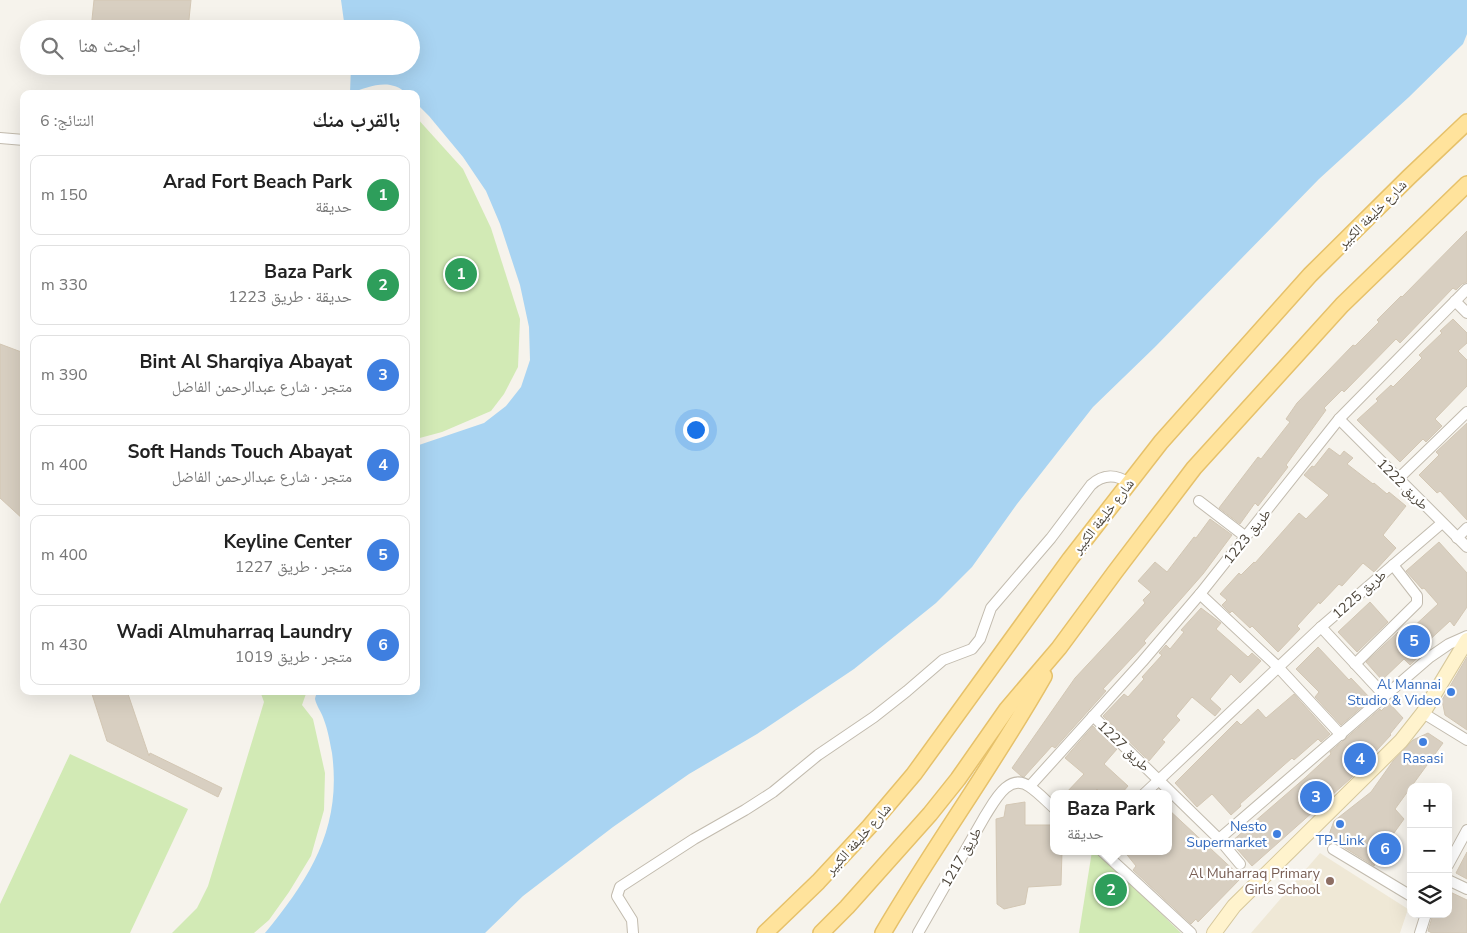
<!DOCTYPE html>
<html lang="ar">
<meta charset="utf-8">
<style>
body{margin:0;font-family:"Nunito Sans","Noto Naskh Arabic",sans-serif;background:#f6f6f6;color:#222;direction:rtl}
.controls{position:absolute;right:15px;bottom:15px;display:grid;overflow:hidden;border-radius:10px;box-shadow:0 5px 20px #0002}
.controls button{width:45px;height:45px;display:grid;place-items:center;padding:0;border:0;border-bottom:1px solid #e0e0e0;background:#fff;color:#222;font:25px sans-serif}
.you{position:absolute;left:695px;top:429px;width:18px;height:18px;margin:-12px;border:4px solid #fff;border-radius:50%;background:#1a73e8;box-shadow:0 0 0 8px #1a73e833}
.badge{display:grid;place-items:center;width:32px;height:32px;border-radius:50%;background:#db2777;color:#fff;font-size:16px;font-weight:700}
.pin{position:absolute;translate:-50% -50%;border:2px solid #fff;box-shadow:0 1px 5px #0006}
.popup{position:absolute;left:1050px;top:790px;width:122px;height:65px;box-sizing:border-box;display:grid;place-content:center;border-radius:10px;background:#fff;filter:drop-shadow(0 1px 4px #0005);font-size:16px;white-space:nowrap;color:#767676}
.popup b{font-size:19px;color:#222}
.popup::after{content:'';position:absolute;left:50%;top:100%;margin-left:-10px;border:10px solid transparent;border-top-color:#fff}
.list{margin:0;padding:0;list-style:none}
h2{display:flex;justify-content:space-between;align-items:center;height:65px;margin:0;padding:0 20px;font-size:21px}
h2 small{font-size:16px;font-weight:400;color:#767676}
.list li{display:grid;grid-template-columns:32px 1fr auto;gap:15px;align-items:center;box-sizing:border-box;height:80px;margin:0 10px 10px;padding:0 10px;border:1px solid #e0e0e0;border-radius:10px}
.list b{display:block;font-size:19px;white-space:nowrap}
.list p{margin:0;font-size:16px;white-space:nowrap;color:#767676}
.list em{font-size:16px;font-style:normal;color:#767676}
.icon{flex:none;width:28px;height:28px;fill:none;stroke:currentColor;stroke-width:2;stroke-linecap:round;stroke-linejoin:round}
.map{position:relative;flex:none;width:1467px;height:933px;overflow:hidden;direction:ltr}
.search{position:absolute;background:#fff;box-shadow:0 5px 20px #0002;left:20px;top:20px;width:400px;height:55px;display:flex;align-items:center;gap:12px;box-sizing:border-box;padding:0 18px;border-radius:28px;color:#767676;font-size:19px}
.panel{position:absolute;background:#fff;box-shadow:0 5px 20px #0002;left:20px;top:90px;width:400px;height:605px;border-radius:10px;direction:rtl}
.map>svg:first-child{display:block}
.education{fill:#efe8d6}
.green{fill:#d2eab5}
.water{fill:#a9d4f2}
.building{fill:#d8cfc1;stroke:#d3c7b4}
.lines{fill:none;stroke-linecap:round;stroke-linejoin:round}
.street-casing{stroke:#c2bbae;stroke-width:12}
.secondary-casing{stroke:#d6c79b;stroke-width:16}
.primary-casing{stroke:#e6c16a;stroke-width:18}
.street{stroke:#fff;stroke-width:10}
.secondary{stroke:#fff3cd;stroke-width:14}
.primary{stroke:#ffe39c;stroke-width:15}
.shop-dot{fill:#3f7fe0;stroke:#fff;stroke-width:2}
.education-dot{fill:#8d6e63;stroke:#fff;stroke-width:2}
.labels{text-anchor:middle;stroke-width:4.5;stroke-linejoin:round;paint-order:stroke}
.street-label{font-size:14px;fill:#4b4439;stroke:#fff}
.shop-label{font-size:14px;fill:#366cbe;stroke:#fff;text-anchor:end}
.education-label{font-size:14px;fill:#785e54;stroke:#fff;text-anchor:end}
</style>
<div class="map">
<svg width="1467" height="933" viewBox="0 0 1467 933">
<rect width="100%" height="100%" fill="#f6f3ec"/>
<path class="education" d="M1320 853 1408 909 1400 933H1251Z"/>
<g class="green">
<path d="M416 117 463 169 491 228 520 319 518 367 504 394 491 411 442 432 416 439Z"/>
<path d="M260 691H307L302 705 313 719 325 773 324 810 311 856 289 892 269 920 254 933H172L197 908 208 886 264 702Z"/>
<path d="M70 754 188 809 130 933H0V904Z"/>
<path d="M1092 851H1097L1181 933H1079Z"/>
</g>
<path class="water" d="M341 0H1467V34L1463 44 1409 97 1319 179 1155 347 1093 407 1017 504 972 567 936 603 854 669 757 734 689 774 613 827 523 896 485 933H265C310 878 342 828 332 753 330 743 328 730 324 720 322 713 316 705 315 699 315 697 317 693 317 691H416V446L484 423 506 406 521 387 530 360 529 327 520 285 500 224 486 191 463 157 429 116 416 103V94H407C390 77 369 87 350 93L351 66H411V29H345Z"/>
<g class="building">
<path d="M94 0H191L188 29H91Z"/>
<path d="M1467 231V282L1462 284 1456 290 1453 288 1400 343 1396 339 1344 392 1342 390 1324 408 1326 410 1286 465 1288 467 1258 506 1255 503 1240 524 1219 508 1258 457 1261 459 1290 422 1286 419 1297 403 1353 345 1355 346 1379 322 1377 320 1401 296 1402 297Z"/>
<path d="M1453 319 1467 333V343L1458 351 1467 360V386L1435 419 1442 426 1426 442 1423 439 1400 462 1357 420 1378 401 1376 399 1391 385 1393 387 1422 358 1419 355 1442 333 1440 331Z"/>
<path d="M0 344 24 353V520L0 498Z"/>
<path d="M1467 423V520L1440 491 1437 493 1419 475 1439 455 1436 452Z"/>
<path d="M1329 448 1340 456 1344 451 1353 458 1347 464 1373 484 1374 483 1387 494 1389 492 1406 506 1383 535 1396 548 1374 572 1363 563 1342 586 1339 584 1320 604 1319 602 1297 626 1300 629 1278 652 1252 626 1250 628 1232 611 1230 613 1222 605 1227 600 1220 594 1239 573 1241 575 1254 562 1255 563 1299 513 1306 519 1329 495 1304 475 1312 466 1314 467Z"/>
<path d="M1210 519 1232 535 1203 574 1144 641 1146 643 1103 689 1106 691 1055 748 1052 746 1024 777 1021 776 1012 768 1075 678 1145 603 1143 600 1151 592 1138 581 1155 562 1167 572 1194 537 1196 538Z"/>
<path d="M1439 542 1467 573V607L1454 626 1450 621 1424 645 1428 648 1410 665 1404 659 1382 680 1366 662 1398 632 1399 633 1406 626 1410 630 1438 604 1424 588 1422 589 1406 571Z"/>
<path d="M1370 602 1388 622 1357 652 1338 632Z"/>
<path d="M1201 608 1221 623 1216 629 1248 657 1252 653 1261 661 1240 683 1231 674 1210 699 1221 709 1215 716 1192 697 1176 716 1180 720 1162 740 1165 742 1149 761 1103 716 1124 694 1128 697 1144 679 1142 677 1162 655 1159 653 1166 645 1170 649 1184 632 1181 630Z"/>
<path d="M1318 647 1349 680 1351 678 1371 699 1341 725 1315 697 1319 692 1296 669Z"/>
<path d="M1467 657V730L1445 715 1442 700Z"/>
<path d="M91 691H127L149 756 150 753 222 788 218 797 107 741Z"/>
<path d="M1294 694 1330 734 1321 742 1318 739 1294 760 1292 758 1240 804 1241 806 1231 815 1212 794 1197 807 1175 783 1237 721 1241 725 1258 709 1266 718Z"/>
<path d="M1389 703 1403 718 1390 734 1391 735 1350 779 1252 866 1231 842 1305 778 1331 754 1330 752 1380 709 1381 711Z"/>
<path d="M1093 726 1117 749 1104 764 1128 786 1121 794H1102L1097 789 1092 794H1065L1084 774 1065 758Z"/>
<path d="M1428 733 1443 743 1395 809 1404 819 1386 844 1374 866 1337 843H1331L1327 840 1334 821 1371 792 1393 761 1413 740Z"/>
<path d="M1025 802V825H1054V851H1062L1061 885 1028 887 1025 904 1004 909 997 904 996 819 1004 817 1006 805Z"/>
<path d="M1168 809 1240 876 1239 877 1241 878 1198 922 1196 919 1191 924 1133 870 1136 866 1124 851H1168Z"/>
<path d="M1467 852V879L1456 873Z"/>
<path d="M1448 891 1467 900V933H1432L1428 931 1433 914H1448Z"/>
</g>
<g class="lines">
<defs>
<g id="street">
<path d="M0 138 24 140"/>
<path d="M1455 301 1467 313"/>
<path d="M1339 419 1467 547"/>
<path d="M1398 479 1467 412"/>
<path d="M1199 501 1246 537"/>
<path d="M1457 538 1467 528"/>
<path d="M1200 594 1278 667 1341 735"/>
<path d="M1321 627 1384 695"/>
<path d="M1355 664 1417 603V596L1393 565"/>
<path d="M1423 713 1467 740"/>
<path d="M1093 716 1219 839 1240 864"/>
<path d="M1030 786 1142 662 1200 594 1339 419 1467 289"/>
<path d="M1144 794 1321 627 1442 523"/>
<path d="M1219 839 1430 657 1449 644 1467 636"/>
<path d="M1333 849 1411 896"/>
<path d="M1102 851 1191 933"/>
<path d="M1448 865 1467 830"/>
<path d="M1448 880 1467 889"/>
<path d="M633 933 632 920 617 896 620 887 694 839 745 810 773 792 818 755 874 717 907 691 943 660 972 649 980 639 991 608 1051 538 1091 485C1103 474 1116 474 1129 483"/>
<path d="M918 933 985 816C994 802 1009 771 1030 787 1039 793 1046 801 1054 808"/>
<path d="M1420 933 1426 914"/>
</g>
<path id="secondary" d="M1214 933 1234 906 1401 741 1423 713 1467 640"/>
<g id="primary">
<path d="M765 933 818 882 869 827 914 774 1070 559 1161 442 1310 275 1409 177 1467 122"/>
<path d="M821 933 847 907 930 814 958 779 1007 709 1059 648 1115 572 1194 468 1342 305 1467 184"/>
<path d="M883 933C934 846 994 764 1044 676"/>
</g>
</defs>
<use href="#street" class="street-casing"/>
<use href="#secondary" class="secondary-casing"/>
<use href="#primary" class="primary-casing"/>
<use href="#street" class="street"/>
<use href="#secondary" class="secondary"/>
<use href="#primary" class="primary"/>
</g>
<g class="shop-dot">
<circle cx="1451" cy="692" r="5"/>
<circle cx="1423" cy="742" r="5"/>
<circle cx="1340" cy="824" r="5"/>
<circle cx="1277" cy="834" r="5"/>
</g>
<circle class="education-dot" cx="1330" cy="881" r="5"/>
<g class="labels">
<g class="street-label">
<text transform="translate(1372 214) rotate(-45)" y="5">شارع خليفة الكبير</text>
<text transform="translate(1403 484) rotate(45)" y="5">طريق 1222</text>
<text transform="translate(1103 516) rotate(-52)" y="5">شارع خليفة الكبير</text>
<text transform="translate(1247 536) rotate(-51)" y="5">طريق 1223</text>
<text transform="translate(1359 594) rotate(-41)" y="5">طريق 1225</text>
<text transform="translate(1124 746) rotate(44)" y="5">طريق 1227</text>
<text transform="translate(858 839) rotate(-48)" y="5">شارع خليفة الكبير</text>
<text transform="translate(961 857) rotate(-60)" y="5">طريق 1217</text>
</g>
<g class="shop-label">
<text x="1441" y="689">Al Mannai<tspan x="1441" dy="16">Studio &amp; Video</tspan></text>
<text x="1423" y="763" text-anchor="middle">Rasasi</text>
<text x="1267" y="831">Nesto<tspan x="1267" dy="16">Supermarket</tspan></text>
<text x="1340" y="845" text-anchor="middle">TP-Link</text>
</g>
<g class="education-label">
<text x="1320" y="878">Al Muharraq Primary<tspan x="1320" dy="16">Girls School</tspan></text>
</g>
</g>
</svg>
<div class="controls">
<button>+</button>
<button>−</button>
<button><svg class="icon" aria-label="layers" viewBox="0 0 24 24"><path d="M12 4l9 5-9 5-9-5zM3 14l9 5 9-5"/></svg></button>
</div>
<div class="you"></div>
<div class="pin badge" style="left:461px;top:274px;background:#2e9e5b">1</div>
<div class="pin badge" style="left:1111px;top:890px;background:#2e9e5b">2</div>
<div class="popup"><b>Baza Park</b>حديقة</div>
<div class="pin badge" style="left:1316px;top:797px;background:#3f7fe0">3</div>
<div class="pin badge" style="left:1360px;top:759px;background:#3f7fe0">4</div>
<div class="pin badge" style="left:1414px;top:641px;background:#3f7fe0">5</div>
<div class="pin badge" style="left:1385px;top:849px;background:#3f7fe0">6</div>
<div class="search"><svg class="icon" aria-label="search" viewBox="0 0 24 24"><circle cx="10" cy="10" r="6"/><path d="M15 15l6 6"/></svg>ابحث هنا</div>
<section class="panel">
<h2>بالقرب منك<small>النتائج: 6</small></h2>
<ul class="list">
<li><span class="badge" style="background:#2e9e5b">1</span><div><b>Arad Fort Beach Park</b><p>حديقة</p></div><em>150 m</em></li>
<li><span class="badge" style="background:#2e9e5b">2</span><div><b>Baza Park</b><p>حديقة · طريق 1223</p></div><em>330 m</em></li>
<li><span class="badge" style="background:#3f7fe0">3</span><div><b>Bint Al Sharqiya Abayat</b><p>متجر · شارع عبدالرحمن الفاضل</p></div><em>390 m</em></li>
<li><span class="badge" style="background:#3f7fe0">4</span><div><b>Soft Hands Touch Abayat</b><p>متجر · شارع عبدالرحمن الفاضل</p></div><em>400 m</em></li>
<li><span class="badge" style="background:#3f7fe0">5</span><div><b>Keyline Center</b><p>متجر · طريق 1227</p></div><em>400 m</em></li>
<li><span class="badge" style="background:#3f7fe0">6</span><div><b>Wadi Almuharraq Laundry</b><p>متجر · طريق 1019</p></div><em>430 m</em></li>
</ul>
</section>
</div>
